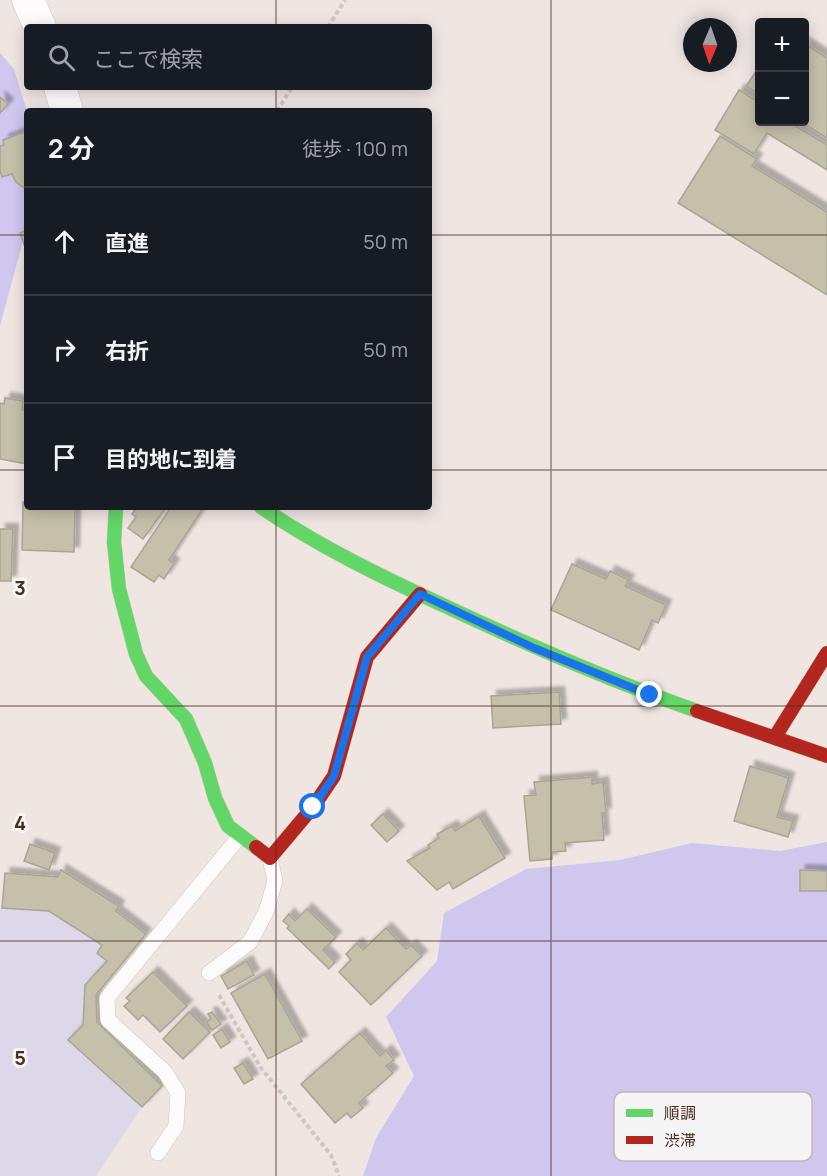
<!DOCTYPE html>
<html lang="ja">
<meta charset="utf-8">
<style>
body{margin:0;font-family:Manrope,"Noto Sans JP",sans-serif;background:#242831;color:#f1f3f6}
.controls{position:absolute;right:18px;top:18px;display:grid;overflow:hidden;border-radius:6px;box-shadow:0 3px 15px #0003}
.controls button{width:54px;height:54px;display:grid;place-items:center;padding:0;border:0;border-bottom:2px solid #363941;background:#171b24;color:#f1f3f6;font:30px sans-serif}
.compass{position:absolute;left:683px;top:18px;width:54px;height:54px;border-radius:50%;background:#171b24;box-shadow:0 3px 15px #0003;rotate:182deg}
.stop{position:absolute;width:18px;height:18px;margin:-14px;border:4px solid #1a73e8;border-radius:50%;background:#fff}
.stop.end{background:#1a73e8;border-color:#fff;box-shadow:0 2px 6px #0008}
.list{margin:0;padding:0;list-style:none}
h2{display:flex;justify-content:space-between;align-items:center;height:78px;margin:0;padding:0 24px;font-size:26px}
h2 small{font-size:20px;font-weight:400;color:#9ea1a6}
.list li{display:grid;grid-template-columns:39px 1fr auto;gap:18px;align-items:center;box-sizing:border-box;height:108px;padding:0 24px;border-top:2px solid #363941}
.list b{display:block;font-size:22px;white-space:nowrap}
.list em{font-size:20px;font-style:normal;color:#9ea1a6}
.icon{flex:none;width:33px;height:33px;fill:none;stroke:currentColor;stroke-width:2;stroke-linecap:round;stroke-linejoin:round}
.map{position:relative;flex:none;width:827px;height:1176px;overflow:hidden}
.search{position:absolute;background:#171b24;box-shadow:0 3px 15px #0003;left:24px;top:24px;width:408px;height:66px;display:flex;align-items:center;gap:15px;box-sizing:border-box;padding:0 21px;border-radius:6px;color:#9ea1a6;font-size:22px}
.panel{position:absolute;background:#171b24;box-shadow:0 3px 15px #0003;left:24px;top:108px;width:408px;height:402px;border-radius:6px}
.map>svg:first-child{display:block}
.green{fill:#ddd7ea}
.forest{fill:#cfc7ee}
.building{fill:#c4c0a9;stroke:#a9a595;stroke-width:1.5;filter:url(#shadow)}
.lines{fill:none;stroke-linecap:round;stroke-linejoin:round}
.lane-casing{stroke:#d4c3ba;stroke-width:16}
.street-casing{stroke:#d4c3ba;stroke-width:33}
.fast-casing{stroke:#d4c3ba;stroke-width:15}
.jam-casing{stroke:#d4c3ba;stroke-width:15}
.path{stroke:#cdc6c2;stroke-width:4;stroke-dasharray:4.5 3;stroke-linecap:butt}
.lane{stroke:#fdfbfb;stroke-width:15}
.street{stroke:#fdfbfb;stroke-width:32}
.fast{stroke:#63d668;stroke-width:14}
.jam{stroke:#b3261e;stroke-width:14}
.route{stroke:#1a73e8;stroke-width:8}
.grid{fill:none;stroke:#492d1e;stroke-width:1.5;stroke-opacity:0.55}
.key{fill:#f5f5f5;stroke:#c1b9b4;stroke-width:1.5}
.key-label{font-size:16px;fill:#492d1e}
.grid-label{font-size:20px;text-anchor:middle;font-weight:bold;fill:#492d1e;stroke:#f5f5f5;stroke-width:6;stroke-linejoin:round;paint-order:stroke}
</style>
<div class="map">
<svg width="827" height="1176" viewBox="0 0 827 1176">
<defs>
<filter id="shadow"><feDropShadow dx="5.5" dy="-5.5" stdDeviation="1.5" flood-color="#0004"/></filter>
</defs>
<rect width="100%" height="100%" fill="#efe6e2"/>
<path class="green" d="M61 870 119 906 116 911 146 934 96 995 97 1022 162 1086 142 1107 96 1176H0V908H2L5 873 58 877Z"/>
<g class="forest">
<path d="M0 53 14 69 27 111V226L0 326Z"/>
<path d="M827 842V1176H363L376 1138 414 1076 386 1017 437 961 444 913 526 869 620 860 692 843 780 851Z"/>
</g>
<g class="building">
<path d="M804 43 827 58V138L801 122H804Z"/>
<path d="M760 66V95L746 86Z"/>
<path d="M739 90 760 103V122H789L827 145V170L767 133 754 154 715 130Z"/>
<path d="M0 97 8 104 0 113Z"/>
<path d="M27 131V190L16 182 12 174 2 177 0 171V146L4 145 3 140Z"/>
<path d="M720 136 757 159 752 166 827 212V295L678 203Z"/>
<path d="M27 230V247H25L20 233Z"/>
<path d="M5 398 23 401 22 410 27 411V464L0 459V403L4 404Z"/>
<path d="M23 502H27V507H75L74 552 22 550Z"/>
<path d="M137 507H166L143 539 128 528 136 517 132 514Z"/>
<path d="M171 507H204L169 560 174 564 164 579 159 575 154 582 131 567Z"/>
<path d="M0 529H13L11 581H0Z"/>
<path d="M572 564 606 579 610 571 629 580 625 586 666 605 658 623 652 620 639 650 551 610Z"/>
<path d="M559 692 561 724 493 728 491 696Z"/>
<path d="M750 766 789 778 777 817 793 821 788 837 734 821Z"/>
<path d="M592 777V784L603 782 606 813H602L604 840 565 843 566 851 552 852V859L530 861 524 796 536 795 534 782Z"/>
<path d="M383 814 399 831 387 842 371 825Z"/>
<path d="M479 816 505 858 453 889 449 882 437 890 407 861 430 848 428 845 439 838 437 834 452 826 455 831Z"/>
<path d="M30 844 55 853 49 870 24 861Z"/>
<path d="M61 870 119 906 116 911 146 934 96 995 97 1022 162 1086 142 1107 68 1040 83 1025 85 985 107 961 97 953 102 945 49 911 2 908 5 873 58 877Z"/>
<path d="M800 870 827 871V891H800Z"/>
<path d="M307 909 336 937 323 950 335 962 329 969 287 928 289 926 283 921 289 914 295 921Z"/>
<path d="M386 928 406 949 411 945 422 956 371 1005 339 972 351 960 346 954 357 943 363 950Z"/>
<path d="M247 961 254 975 228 989 221 976Z"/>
<path d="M153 972 187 1006 160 1032 143 1015 138 1020 124 1006 130 1001 126 998Z"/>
<path d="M265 974 302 1041 268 1059 231 993Z"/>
<path d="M189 1012 210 1032 183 1059 163 1039Z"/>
<path d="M212 1012 221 1024 212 1030 206 1022 211 1019 208 1014Z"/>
<path d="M222 1029 230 1042 221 1048 213 1035Z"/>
<path d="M360 1033 380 1056 386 1050 394 1060 386 1066 393 1073 359 1103 363 1108 351 1118 347 1113 335 1123 301 1084Z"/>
<path d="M243 1063 253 1079 244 1084 234 1068Z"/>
</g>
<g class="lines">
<defs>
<g id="lane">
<path d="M209 973 250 942 266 912 275 881 270 858"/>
<path d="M158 1153 176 1126 178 1093 165 1072 108 1020 107 998 240 836"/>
</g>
<g id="street">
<path d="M28 0 40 27"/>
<path d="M60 87 67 111"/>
</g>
<g id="fast">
<path d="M116 507 114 542 119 589 136 654 146 676 186 719 205 763 215 798 228 826 256 847"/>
<path d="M261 507C318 546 382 577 445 606 528 645 611 681 697 711"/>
</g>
<g id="jam">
<path d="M697 711 827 756"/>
<path d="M775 737 827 653"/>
<path d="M256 847 270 858 313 807 334 776 367 657 420 594"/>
</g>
</defs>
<use href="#lane" class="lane-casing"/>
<use href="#street" class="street-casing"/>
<use href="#fast" class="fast-casing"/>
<use href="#jam" class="jam-casing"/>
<g class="path">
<path d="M328 27 345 0"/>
<path d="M277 111 292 87"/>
<path d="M219 995 261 1068 331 1155 339 1176"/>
</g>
<use href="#lane" class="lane"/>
<use href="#street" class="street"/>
<use href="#fast" class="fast"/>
<use href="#jam" class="jam"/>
</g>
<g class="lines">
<path class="route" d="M313 807 334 776 367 657 420 594 534 648 650 695"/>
</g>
<path class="grid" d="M276 0V27M551 0V1176M276 87V111M0 235H27M429 235H827M0 470H27M429 470H827M276 507V1176M0 706H827M0 941H827"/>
<rect x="614" y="1092" width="198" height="69" rx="9" class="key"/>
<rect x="626" y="1109" width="27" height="8" fill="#63d668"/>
<rect x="626" y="1136" width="27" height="8" fill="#b3261e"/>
<g class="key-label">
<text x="664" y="1119">順調</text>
<text x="664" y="1146">渋滞</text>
</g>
<g class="grid-label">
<text x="20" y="595">3</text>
<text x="20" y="830">4</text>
<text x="20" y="1065">5</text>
</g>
</svg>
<div class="controls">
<button>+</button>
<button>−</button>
</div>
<svg class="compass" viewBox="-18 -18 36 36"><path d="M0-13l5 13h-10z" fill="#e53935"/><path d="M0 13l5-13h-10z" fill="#9ea1a6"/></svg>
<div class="stop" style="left:313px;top:807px"></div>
<div class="stop end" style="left:650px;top:695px"></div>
<div class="search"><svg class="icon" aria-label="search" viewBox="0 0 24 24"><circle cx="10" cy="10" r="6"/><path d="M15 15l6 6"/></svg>ここで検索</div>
<section class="panel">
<h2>2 分<small>徒歩 · 100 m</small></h2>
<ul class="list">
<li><svg class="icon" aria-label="ahead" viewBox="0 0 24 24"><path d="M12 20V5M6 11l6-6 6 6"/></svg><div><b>直進</b></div><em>50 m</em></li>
<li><svg class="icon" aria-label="right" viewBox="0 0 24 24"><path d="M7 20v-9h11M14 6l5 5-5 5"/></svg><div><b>右折</b></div><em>50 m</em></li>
<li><svg class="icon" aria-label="arrive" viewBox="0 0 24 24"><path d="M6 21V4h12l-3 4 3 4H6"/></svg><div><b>目的地に到着</b></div></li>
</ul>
</section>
</div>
